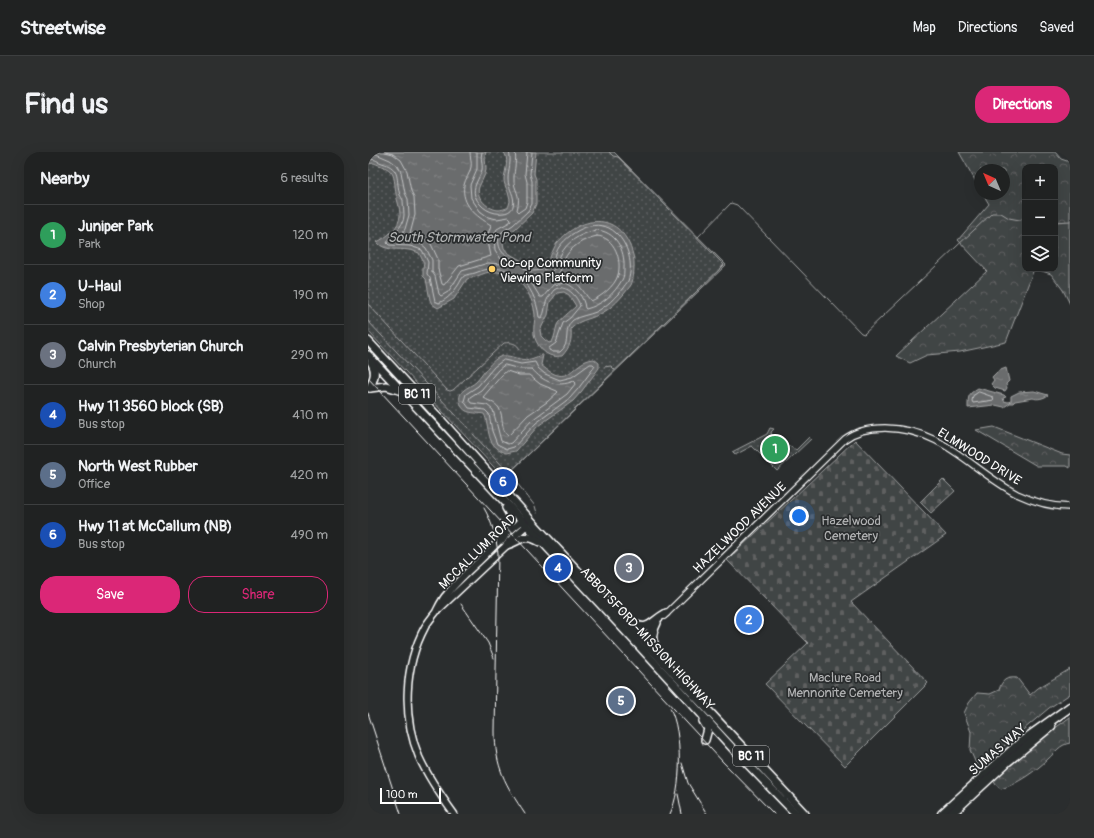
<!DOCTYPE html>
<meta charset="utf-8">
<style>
body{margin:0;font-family:Pangolin,sans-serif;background:#2d2f2f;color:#f1f3f6}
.controls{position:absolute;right:12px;top:12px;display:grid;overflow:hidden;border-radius:8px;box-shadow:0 4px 16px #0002}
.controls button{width:36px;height:36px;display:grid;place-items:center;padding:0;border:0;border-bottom:1px solid #3d3f40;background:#202222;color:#f1f3f6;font:20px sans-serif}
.compass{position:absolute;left:606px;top:12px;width:36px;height:36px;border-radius:50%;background:#202222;box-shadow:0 4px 16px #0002;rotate:316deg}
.scale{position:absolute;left:12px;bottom:10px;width:61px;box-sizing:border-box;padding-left:4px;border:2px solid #fff;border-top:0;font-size:11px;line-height:14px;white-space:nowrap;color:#fff;-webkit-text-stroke:3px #2a2d2e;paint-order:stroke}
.you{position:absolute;left:431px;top:364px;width:14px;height:14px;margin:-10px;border:3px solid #fff;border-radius:50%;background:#1a73e8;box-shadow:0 0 0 6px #1a73e833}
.badge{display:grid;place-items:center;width:26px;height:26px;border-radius:50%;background:#db2777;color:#fff;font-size:13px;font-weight:700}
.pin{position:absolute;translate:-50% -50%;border:2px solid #fff;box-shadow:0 1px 4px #0006}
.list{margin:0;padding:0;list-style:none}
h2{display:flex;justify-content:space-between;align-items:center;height:52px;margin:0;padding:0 16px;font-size:17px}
h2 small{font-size:13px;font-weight:400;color:#a2a4a5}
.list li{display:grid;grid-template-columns:26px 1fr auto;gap:12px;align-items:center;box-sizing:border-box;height:60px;padding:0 16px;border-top:1px solid #3d3f40}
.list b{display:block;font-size:15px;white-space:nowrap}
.list p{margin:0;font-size:13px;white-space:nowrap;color:#a2a4a5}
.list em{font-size:13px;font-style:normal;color:#a2a4a5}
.actions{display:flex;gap:8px;padding:12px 16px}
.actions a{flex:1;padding:9px 0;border:1px solid #db2777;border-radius:16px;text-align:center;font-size:14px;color:#db2777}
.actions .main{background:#db2777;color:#fff}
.icon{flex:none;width:22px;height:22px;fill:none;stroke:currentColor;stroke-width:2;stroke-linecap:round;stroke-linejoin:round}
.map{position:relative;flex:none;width:702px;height:662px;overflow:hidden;border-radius:16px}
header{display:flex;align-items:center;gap:24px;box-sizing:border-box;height:56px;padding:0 20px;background:#202222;border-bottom:1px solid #3d3f40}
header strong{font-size:19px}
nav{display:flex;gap:22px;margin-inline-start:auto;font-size:14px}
.intro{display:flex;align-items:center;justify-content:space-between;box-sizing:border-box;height:96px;padding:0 24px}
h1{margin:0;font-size:28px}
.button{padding:10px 18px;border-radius:16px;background:#db2777;color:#fff;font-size:14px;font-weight:700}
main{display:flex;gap:24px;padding:0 24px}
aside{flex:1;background:#202222;border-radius:16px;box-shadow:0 4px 16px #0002}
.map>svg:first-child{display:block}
.forest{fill:url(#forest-crowns);stroke:#a0a2a2}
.cemetery{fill:url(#cemetery-stones);stroke:#a0a2a2}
.park{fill:url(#park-dots);stroke:#a0a2a2}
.water{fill:url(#water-ripples);stroke:#a6a7a7;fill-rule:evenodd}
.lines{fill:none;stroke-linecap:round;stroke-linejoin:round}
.shore{stroke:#c3c4c5;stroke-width:1}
.stream{stroke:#a6a7a7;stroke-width:1}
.canal{stroke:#6a6c6d;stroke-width:4}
.tertiary-casing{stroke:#fff;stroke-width:8}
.secondary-casing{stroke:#fff;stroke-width:9}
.trunk-casing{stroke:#fff;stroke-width:10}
.motorway-casing{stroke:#fff;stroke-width:11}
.tertiary{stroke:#2a2d2e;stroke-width:5.5}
.secondary{stroke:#2a2d2e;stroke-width:6}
.trunk{stroke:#2a2d2e;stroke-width:7}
.motorway{stroke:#2a2d2e;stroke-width:8}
.rail{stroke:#fff;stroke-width:1}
.poi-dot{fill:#ffd166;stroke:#2a2d2e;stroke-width:1.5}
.labels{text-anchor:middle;stroke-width:3.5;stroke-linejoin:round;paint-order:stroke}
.shield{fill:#2a2d2e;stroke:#bfc0c0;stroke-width:1}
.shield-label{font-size:12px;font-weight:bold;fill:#fff}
.poi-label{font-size:13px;fill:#fff;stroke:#2a2d2e;text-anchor:start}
.street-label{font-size:13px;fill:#fff;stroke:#2a2d2e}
.park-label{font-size:13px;fill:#b3b4b5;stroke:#2a2d2e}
.water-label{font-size:14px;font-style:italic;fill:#b4b6b6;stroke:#2a2d2e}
</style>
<header>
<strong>Streetwise</strong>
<nav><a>Map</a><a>Directions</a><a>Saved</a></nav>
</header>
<div class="intro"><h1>Find us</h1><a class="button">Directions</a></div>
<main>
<aside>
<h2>Nearby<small>6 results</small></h2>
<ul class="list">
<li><span class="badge" style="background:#2e9e5b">1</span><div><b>Juniper Park</b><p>Park</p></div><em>120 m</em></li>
<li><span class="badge" style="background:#3f7fe0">2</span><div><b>U-Haul</b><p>Shop</p></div><em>190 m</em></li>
<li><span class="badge" style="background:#6b7280">3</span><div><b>Calvin Presbyterian Church</b><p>Church</p></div><em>290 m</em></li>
<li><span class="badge" style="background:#1a4fb4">4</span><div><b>Hwy 11 3560 block (SB)</b><p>Bus stop</p></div><em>410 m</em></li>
<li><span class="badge" style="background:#5c6f8a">5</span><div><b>North West Rubber</b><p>Office</p></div><em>420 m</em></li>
<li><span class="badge" style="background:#1a4fb4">6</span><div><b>Hwy 11 at McCallum (NB)</b><p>Bus stop</p></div><em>490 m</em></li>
</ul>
<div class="actions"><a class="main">Save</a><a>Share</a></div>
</aside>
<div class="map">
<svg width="702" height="662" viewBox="0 0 702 662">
<defs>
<pattern id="forest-crowns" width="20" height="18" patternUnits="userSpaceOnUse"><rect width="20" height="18" fill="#414445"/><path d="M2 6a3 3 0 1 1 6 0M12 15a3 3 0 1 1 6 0" fill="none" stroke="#5e6061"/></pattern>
<pattern id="cemetery-stones" width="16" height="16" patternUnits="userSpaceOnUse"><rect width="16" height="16" fill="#414445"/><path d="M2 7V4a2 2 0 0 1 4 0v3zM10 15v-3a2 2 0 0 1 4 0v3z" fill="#5e6061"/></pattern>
<pattern id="park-dots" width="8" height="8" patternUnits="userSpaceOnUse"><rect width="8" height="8" fill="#414445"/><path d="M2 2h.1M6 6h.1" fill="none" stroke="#5e6061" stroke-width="1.8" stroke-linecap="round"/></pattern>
<pattern id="water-ripples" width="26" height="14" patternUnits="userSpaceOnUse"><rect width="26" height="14" fill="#6a6c6d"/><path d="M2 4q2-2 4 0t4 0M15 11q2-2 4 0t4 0" fill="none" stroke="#808283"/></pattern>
</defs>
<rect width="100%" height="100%" fill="#2a2d2e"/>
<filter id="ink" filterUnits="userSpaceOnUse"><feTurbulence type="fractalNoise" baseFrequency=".025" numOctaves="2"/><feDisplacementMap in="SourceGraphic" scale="8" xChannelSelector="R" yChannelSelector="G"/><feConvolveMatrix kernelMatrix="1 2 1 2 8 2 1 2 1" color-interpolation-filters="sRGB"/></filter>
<g filter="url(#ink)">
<g class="forest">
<path d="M591 0H687L693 7 702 10V152L695 138 683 122 668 117H687V15H657V117H666L638 190 592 200 559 203 542 211 528 204 619 119 590 88 621 52 615 42H636V18H612V37Z"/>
<path d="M626 275 694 302 702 303V316L699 314H669L608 278Z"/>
<path d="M702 517V542L681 556 610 616 602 598 603 580 596 561 601 551 609 541 622 542 631 538C634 528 638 525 649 526L662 543 670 536Z"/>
<path d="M702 565V591C691 593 688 600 680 607 668 619 649 632 633 637L628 633 625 628 658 598Z"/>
</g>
<g class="cemetery">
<path d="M487 288 578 383 483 450 560 531 477 614 397 532 440 491 359 408Z"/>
<path d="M575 327 587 339 563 361 552 350Z"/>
</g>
<g class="park">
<path d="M0 0H246L358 113 136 326 0 179Z"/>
<path d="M402 276 406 277 403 280 407 295 418 292 428 298 441 285 443 287 409 319 384 294 367 303 364 300 399 282Z"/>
</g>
<g class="water">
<path d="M0 0H118C116 5 118 12 118 18 117 24 113 30 111 35 107 46 121 58 131 58 135 57 140 57 141 53 145 44 135 35 136 26 137 19 142 5 135 0H168L166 22 168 27V52L164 61 147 77 136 83 134 85 136 96 140 101 156 110 160 115C165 115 174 115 178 112 181 110 185 96 189 91 215 61 254 60 265 103 267 109 266 128 263 133 254 145 244 157 230 163 220 168 210 168 203 177 204 189 202 195 194 204 191 204 188 205 185 204 176 203 167 191 166 182 165 176 167 169 167 163 165 142 151 123 129 120 118 118 109 126 99 127L86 147 70 156 64 152 62 148 58 127 55 124V116L56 111 51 101C48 100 44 98 41 98 30 96 17 100 9 90 19 85 32 75 32 63 32 55 29 49 28 42 27 36 27 26 24 21 20 15 12 14 6 11L0 12ZM196 140 201 143 208 154C203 159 191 168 189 173 187 179 187 185 184 190L181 191 177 188 173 184 172 178 180 163 182 150 189 141Z"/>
<path d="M173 203H175L173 213C203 239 202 209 226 207L231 211V216L213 240 205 249 170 274 148 299 138 301C122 294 122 288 119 272 118 268 118 265 116 262 106 260 94 263 92 249 91 245 92 241 96 238 99 235 105 233 108 230 116 222 123 207 134 204 141 203 146 206 152 207 160 209 166 206 173 203Z"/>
<path d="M638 216 641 229 638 232 639 236 637 239 627 236 623 232 626 228 624 225 630 219Z"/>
<path d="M610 236 636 243 638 245 635 246 636 249 640 250 643 249V244L651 240 666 239 680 243C677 246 669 248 665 246L647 249 645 251H642L636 255 627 253 600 256C600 244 600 242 610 236Z"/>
</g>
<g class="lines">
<g class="shore">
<path d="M17 0 25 2 33 8 39 19 43 39 46 45 47 63 42 82 57 87 63 92 70 107V117L74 132 76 133 91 114 123 104 119 85 123 73C108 64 93 53 96 33 97 27 102 22 103 15 104 11 102 5 102 0"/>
<path d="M114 0C112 6 115 12 114 18 111 27 104 35 107 44 112 56 124 63 136 61 141 60 144 58 145 54 148 44 140 37 140 27 140 18 144 9 141 0"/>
<path d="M147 0C149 8 146 18 146 26 145 39 154 41 149 58L151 60 157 56 159 50V30L157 22 159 0"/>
<path d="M0 2H8L22 8 30 14 33 20 37 41 40 47 41 63 37 77 30 87 53 92 58 96 64 108V120L67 124 71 142 73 144 80 140 94 119 120 111 133 112 135 110 127 98 126 83 129 77 142 70 143 67 141 65 129 67 120 65 112 59 103 46 102 33 109 17V0"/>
<path d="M0 8C7 6 8 9 14 11 34 17 27 27 32 43 33 45 34 46 35 48 35 50 36 61 36 63 36 76 23 82 19 91L21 93 42 94 54 98 60 110 59 122 62 126 67 149 71 151C81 146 85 141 91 132 92 130 94 126 96 124 99 122 104 122 107 121 142 106 167 131 171 165L173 166C178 161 176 152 180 146 182 144 184 140 186 138 197 130 210 145 212 154L202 166 195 171 188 191 181 196V198L185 200H192C204 191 194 177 205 168 211 164 221 163 228 160 239 154 247 146 255 136 256 134 259 131 260 129 266 113 260 92 248 81 230 64 204 78 191 95 187 101 187 109 182 114 177 119 166 119 159 119 156 117 155 114 152 112 140 104 128 102 131 83L134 80 145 73 160 59 164 52V29L162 22 164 0"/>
<path d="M228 78C248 79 257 98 256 116 256 120 256 125 254 128 246 142 234 153 218 157L217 156C216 145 208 136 198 131L185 133 175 145H172L161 127 162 125C168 123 177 124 183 120 189 116 189 110 192 104 199 89 212 82 228 78Z"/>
<path d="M229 84C247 85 254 108 250 123 247 134 233 145 223 149 213 138 209 124 191 125L190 123C193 118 194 114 196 108 202 95 215 87 229 84Z"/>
<path d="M136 208 153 212 167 210 170 216 177 222 192 228 204 225 222 212H225L227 214 210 237 202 246 168 271 146 295 139 297 129 292 124 279 121 262 117 258 101 256 96 249 98 242 110 234 126 215Z"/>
<path d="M137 213 152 217H164C175 230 189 236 206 229L208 231 199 242 164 268 143 291 140 292 133 289 125 258 119 253 103 251 101 248 102 245 113 238 130 218Z"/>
<path d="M139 219 151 223H161L172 232 189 239 190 240 179 250 160 263 140 284C132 277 136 265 131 256 127 250 119 249 115 245L134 223Z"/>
<path d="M611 240 625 245 626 248 605 251 604 249 605 244Z"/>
</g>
<g class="stream">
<path d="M687 70 702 69"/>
<path d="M330 85 363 51 369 53 493 181 496 182 624 61H633L641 66 657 69"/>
<path d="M0 152 79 238 82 239 85 238 136 191C143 190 150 191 152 198"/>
<path d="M0 169 100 276"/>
<path d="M236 215 243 214 247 218"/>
<path d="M105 282 141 321 167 354 169 361"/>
<path d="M141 321 356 113 250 5 245 4 241 0"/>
</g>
<path class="canal" d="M0 88H2"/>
<defs>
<g id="tertiary">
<path d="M296 464 477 287C489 278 502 276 517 276 576 277 602 317 649 342 666 350 683 355 702 355"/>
<path d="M273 487 288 473"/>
</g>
<g id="secondary">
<path d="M72 456 139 393 141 389 159 373V370"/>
<path d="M86 662C73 644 60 625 51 605 34 564 36 514 57 475 60 470 64 465 68 460 71 454 74 447 79 442 88 431 98 421 109 411 119 402 147 371 158 367"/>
</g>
<g id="trunk">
<path d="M0 189 73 268 169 375 437 662"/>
<path d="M0 203 263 485 367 599 428 662"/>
<path d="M2 236 18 234 31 238"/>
<path d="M2 236C6 226 9 219 3 210"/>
<path d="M134 388C141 376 147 368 138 356"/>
<path d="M139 393C153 389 155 380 172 390"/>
<path d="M260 469C282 481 280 471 298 461"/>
<path d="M289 471C282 485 284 489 291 502"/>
<path d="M335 569 340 577 337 588"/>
</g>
<g id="motorway">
<path d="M574 662 653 590 702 555"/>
<path d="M583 662 639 610 683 574"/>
</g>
</defs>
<use href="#tertiary" class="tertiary-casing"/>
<use href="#secondary" class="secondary-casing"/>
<use href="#trunk" class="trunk-casing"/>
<use href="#motorway" class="motorway-casing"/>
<use href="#tertiary" class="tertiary"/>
<use href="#secondary" class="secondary"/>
<use href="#trunk" class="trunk"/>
<use href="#motorway" class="motorway"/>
<g class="rail">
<path d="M0 226 355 610 406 662"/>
<path d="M116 356C124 370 128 385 130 401L127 579C127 615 137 632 157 662"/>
<path d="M93 452 120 491 126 506"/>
<path d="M0 561 33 662"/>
<path d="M314 611 320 631 339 662"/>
<path d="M310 642 314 662"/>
<path d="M302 662C314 637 315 581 302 556"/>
</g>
</g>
</g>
<circle class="poi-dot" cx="124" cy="117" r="4"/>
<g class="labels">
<g class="shield">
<rect x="31" y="232" width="36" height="20" rx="3"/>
<rect x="365" y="594" width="36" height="20" rx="3"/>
</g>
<g class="shield-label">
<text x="49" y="246">BC 11</text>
<text x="383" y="608">BC 11</text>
</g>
<g class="poi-label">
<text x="132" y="115">Co-op Community<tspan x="132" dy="15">Viewing Platform</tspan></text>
</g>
<g class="street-label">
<text transform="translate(612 304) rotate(32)" y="5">ELMWOOD DRIVE</text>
<text transform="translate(371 375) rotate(-44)" y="5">HAZELWOOD AVENUE</text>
<text transform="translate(109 399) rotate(-44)" y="5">MCCALLUM ROAD</text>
<text transform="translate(280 486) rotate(47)" y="5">ABBOTSFORD-MISSION HIGHWAY</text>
<text transform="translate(629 597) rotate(-41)" y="5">SUMAS WAY</text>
</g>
<g class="park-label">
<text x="483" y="373">Hazelwood<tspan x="483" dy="15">Cemetery</tspan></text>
<text x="477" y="530">Maclure Road<tspan x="477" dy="15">Mennonite Cemetery</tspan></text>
</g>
<g class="water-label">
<text x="91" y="90">South Stormwater Pond</text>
</g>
</g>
</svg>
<div class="controls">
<button>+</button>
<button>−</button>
<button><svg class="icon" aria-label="layers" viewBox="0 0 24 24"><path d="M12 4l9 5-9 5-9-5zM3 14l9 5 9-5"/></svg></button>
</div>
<svg class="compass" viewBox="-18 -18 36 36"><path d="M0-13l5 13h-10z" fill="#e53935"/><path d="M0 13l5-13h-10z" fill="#a2a4a5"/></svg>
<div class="scale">100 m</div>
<div class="you"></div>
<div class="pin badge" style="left:407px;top:297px;background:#2e9e5b">1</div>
<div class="pin badge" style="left:381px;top:468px;background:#3f7fe0">2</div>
<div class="pin badge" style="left:261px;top:416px;background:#6b7280">3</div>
<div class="pin badge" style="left:190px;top:416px;background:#1a4fb4">4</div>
<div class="pin badge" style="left:253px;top:549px;background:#5c6f8a">5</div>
<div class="pin badge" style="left:135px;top:330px;background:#1a4fb4">6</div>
</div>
</main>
